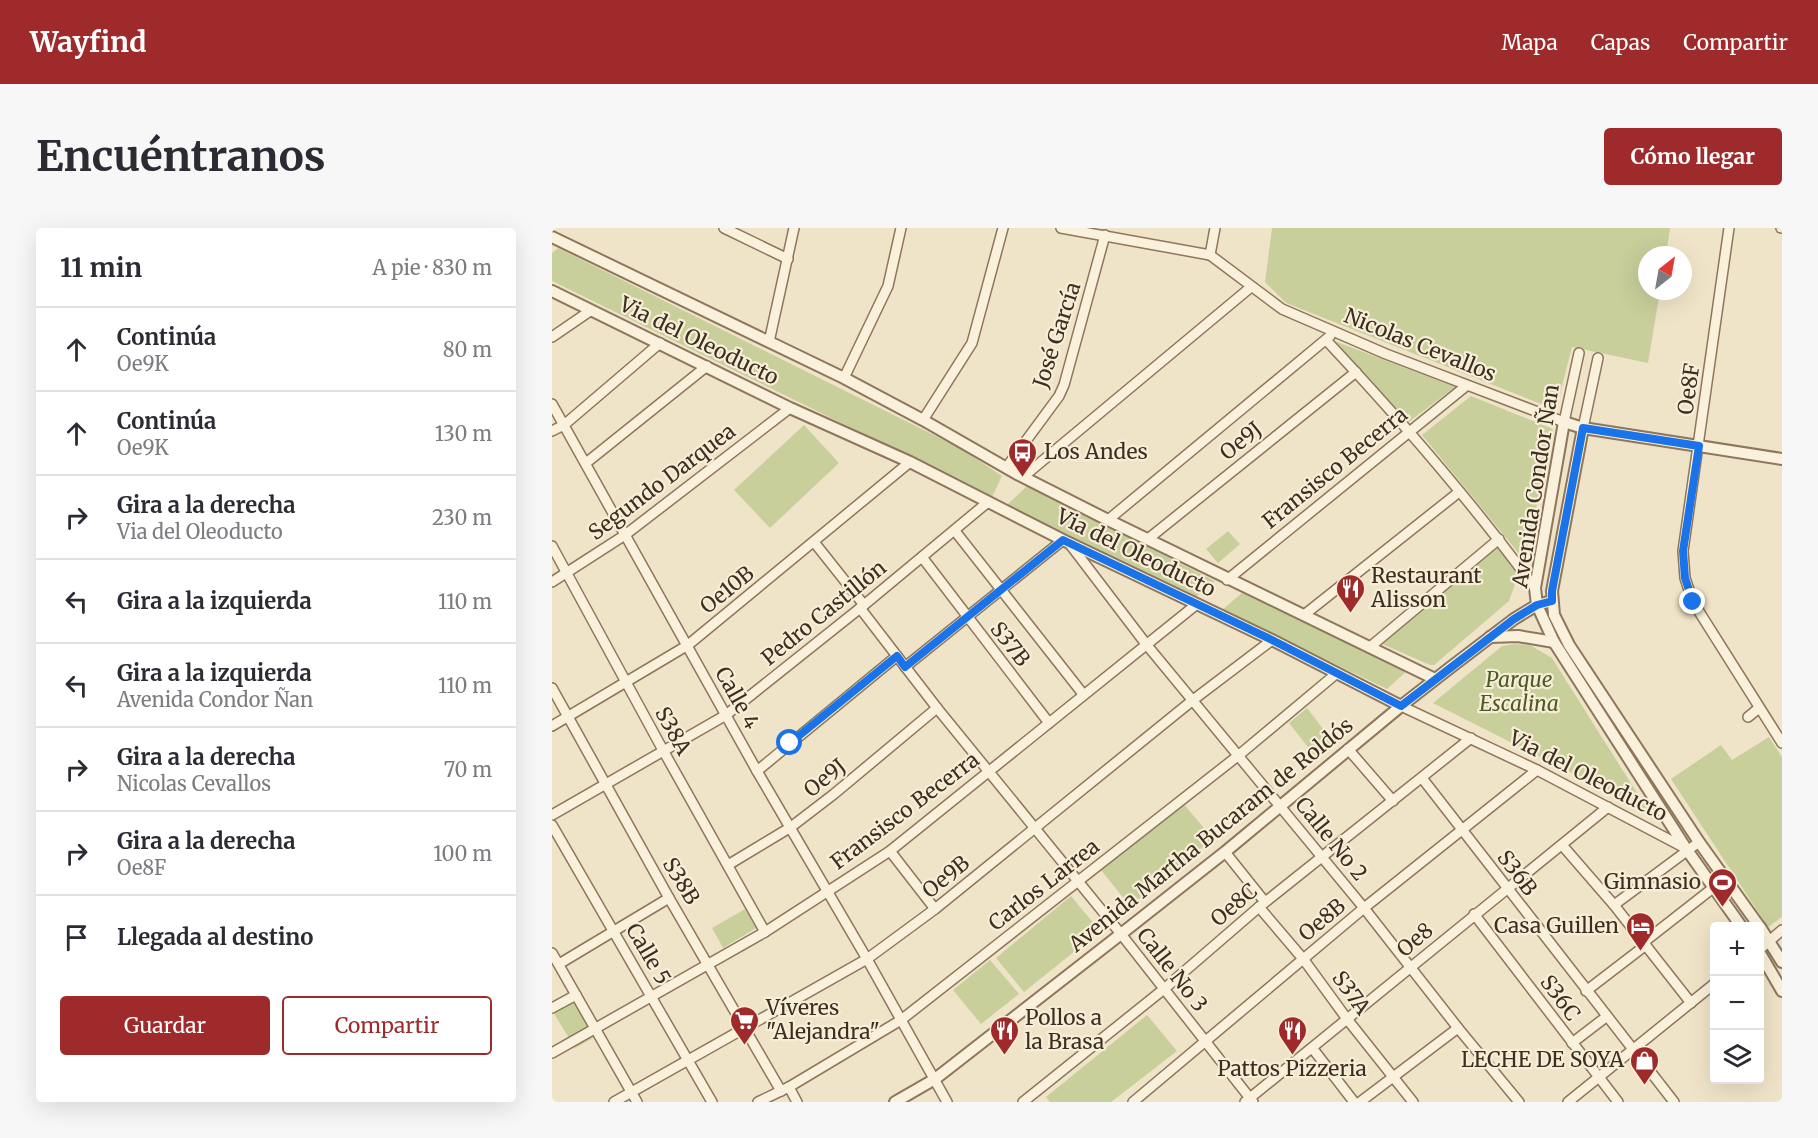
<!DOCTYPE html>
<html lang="es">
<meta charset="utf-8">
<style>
body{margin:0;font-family:Merriweather,serif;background:#f7f7f7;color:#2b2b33}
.controls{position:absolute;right:18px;bottom:18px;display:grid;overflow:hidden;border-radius:6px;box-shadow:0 6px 24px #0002}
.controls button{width:54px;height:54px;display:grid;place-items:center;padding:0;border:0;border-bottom:2px solid #e1e1e2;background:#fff;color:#2b2b33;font:30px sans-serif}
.compass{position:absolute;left:1086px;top:18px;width:54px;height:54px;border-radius:50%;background:#fff;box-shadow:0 6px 24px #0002;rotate:31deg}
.stop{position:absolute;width:18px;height:18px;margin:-14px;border:4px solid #1a73e8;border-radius:50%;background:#fff}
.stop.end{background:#1a73e8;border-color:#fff;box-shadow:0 2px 6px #0008}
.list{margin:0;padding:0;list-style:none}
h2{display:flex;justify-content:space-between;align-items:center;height:78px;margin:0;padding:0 24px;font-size:26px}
h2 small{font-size:20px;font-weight:400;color:#7c7c81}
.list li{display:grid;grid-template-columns:39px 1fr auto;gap:18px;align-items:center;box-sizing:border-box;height:84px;padding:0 24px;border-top:2px solid #e1e1e2}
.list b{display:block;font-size:22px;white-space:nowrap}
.list p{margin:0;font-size:20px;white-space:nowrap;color:#7c7c81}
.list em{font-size:20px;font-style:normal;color:#7c7c81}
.actions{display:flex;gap:12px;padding:18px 24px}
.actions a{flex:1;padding:14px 0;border:2px solid #9e2a2b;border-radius:6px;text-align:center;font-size:21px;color:#9e2a2b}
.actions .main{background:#9e2a2b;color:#fff}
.icon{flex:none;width:33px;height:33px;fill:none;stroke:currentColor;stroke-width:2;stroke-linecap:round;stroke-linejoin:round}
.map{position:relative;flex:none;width:1230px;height:874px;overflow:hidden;border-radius:6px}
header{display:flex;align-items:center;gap:36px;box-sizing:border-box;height:84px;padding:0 30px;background:#9e2a2b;color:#fff}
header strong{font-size:28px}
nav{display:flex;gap:33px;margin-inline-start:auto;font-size:21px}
.intro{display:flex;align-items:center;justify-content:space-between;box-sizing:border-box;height:144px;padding:0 36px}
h1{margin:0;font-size:42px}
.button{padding:15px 27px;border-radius:6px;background:#9e2a2b;color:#fff;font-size:21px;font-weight:700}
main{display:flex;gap:36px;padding:0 36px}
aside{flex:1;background:#fff;border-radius:6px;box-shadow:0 6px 24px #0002}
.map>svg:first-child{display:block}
.green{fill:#c9cf9b}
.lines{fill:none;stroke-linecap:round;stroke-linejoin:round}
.minor-casing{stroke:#8d765c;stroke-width:12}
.tertiary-casing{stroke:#8d765c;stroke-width:14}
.minor{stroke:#faf1dc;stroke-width:9}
.tertiary{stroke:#faf1dc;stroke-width:10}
.route{stroke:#1a73e8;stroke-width:8}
.labels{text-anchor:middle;stroke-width:4.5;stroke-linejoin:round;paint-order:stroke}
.street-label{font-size:21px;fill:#3d2e20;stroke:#f7eed8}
.poi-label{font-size:21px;fill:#3d2e20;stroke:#f7eed8;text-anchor:start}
.park-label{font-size:21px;font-style:italic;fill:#4d5a26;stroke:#f7eed8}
</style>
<header>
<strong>Wayfind</strong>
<nav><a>Mapa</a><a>Capas</a><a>Compartir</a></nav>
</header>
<div class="intro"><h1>Encuéntranos</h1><a class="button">Cómo llegar</a></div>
<main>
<aside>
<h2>11 min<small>A pie · 830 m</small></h2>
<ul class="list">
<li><svg class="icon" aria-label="ahead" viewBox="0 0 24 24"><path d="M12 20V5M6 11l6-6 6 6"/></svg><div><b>Continúa</b><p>Oe9K</p></div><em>80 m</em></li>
<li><svg class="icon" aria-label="ahead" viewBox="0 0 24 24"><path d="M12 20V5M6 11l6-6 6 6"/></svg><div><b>Continúa</b><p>Oe9K</p></div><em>130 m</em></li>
<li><svg class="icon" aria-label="right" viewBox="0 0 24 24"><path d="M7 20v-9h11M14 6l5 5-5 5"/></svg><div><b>Gira a la derecha</b><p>Via del Oleoducto</p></div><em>230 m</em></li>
<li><svg class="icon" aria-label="left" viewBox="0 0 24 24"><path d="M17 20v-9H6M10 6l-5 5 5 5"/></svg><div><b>Gira a la izquierda</b></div><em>110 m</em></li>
<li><svg class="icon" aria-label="left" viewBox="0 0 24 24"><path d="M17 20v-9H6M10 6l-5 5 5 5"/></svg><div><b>Gira a la izquierda</b><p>Avenida Condor Ñan</p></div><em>110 m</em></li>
<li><svg class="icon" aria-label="right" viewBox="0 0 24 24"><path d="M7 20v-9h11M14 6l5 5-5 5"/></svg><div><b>Gira a la derecha</b><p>Nicolas Cevallos</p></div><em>70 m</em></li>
<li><svg class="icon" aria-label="right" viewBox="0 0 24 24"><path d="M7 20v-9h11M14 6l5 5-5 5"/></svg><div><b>Gira a la derecha</b><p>Oe8F</p></div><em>100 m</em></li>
<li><svg class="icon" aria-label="arrive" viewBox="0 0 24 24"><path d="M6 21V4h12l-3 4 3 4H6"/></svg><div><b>Llegada al destino</b></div></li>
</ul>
<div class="actions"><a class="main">Guardar</a><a>Compartir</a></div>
</aside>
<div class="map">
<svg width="1230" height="874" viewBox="0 0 1230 874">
<rect width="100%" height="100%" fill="#f0e4c8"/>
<g class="green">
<path d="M720 0H1118L1114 27H1095V63H1108L1096 135 1020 119 1004 182 734 75 713 54Z"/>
<path d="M6 20 408 220 450 248 440 269 0 53V25Z"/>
<path d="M780 112 903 159 854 196Z"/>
<path d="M919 168 1001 201 973 333 870 207Z"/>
<path d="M252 197 287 235 218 300 182 262Z"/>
<path d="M475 258 663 353 644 369 454 278Z"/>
<path d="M676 303 688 316 666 335 654 321Z"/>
<path d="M945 318 967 345 957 373 882 437H878L828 415Z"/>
<path d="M690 365 855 443 835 461 670 382Z"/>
<path d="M963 416 978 417 1000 430 1097 584 881 475 950 418Z"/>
<path d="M755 480 781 514 763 528 737 495Z"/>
<path d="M1217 509 1230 529V689L1216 699 1119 551 1169 517 1180 532Z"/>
<path d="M631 575 661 611 578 678 549 642Z"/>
<path d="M519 668 548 703 472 764 444 730Z"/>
<path d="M193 681 204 700 171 720 160 700Z"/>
<path d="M438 732 467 766 429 796 401 762Z"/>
<path d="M24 771 45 808 23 820 1 784Z"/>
<path d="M595 787 625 823 559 874H498L494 869Z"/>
</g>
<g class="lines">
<defs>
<g id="minor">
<path d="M172 0 236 31"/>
<path d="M509 0 658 27 730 81 834 126 1012 194 1027 125"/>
<path d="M1177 0 1131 323 1133 350 1141 374 1230 515"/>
<path d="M1229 0H1230"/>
<path d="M658 27 663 0"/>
<path d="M0 109 38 83"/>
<path d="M774 112C848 191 919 273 983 360"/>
<path d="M217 114 242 0"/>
<path d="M292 150 336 58 349 0"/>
<path d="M0 176 205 543 315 731 395 874"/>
<path d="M371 192 420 115 451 0"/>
<path d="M1031 200 1046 130"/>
<path d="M0 203 12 197 108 115"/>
<path d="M34 235 155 138"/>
<path d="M454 240 507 168 512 157 553 7"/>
<path d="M471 249 699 59"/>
<path d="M556 292 778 108"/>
<path d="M403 303 531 466"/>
<path d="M596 311 804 144"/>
<path d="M262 314 312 377"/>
<path d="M517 315 594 416 812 680 906 800 967 874"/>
<path d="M0 318 112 524 213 704"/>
<path d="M370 329 497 495"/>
<path d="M675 352 914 158"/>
<path d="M0 354 73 307 238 180"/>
<path d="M308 380 385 480 569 706 701 874"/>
<path d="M752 387 907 264"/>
<path d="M818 419 947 311"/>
<path d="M353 439 511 312"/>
<path d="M0 460 117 670 229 863"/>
<path d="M849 478 985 542 1133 620"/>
<path d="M1196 489 1207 480"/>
<path d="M0 498 136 417 358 234"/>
<path d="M796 521 841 573"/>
<path d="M205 543 345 428"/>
<path d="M870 550 1122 874"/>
<path d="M0 587 174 487 312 377 436 274"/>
<path d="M0 597 160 874"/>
<path d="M1010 617 1062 677 1139 775"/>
<path d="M338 623 383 681"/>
<path d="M673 624 713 674"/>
<path d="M176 637 239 599 282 566 385 480"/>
<path d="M1062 677 1147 614"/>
<path d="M707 679 752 732 795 791 861 874"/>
<path d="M922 686 1066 874"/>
<path d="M1092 714 1161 660"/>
<path d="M1208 721 1230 702"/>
<path d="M0 725 85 874"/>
<path d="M7 736 117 670"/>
<path d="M1034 763 1094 717"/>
<path d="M0 780 24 767"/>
<path d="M1020 815 1054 789"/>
<path d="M761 821 802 874"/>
<path d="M0 825 213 704 338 623 645 376"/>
<path d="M237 859 245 874"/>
<path d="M62 874 315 731 383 681 641 472 720 412"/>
<path d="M206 874 237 859 349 792 687 527 785 445"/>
<path d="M471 874 612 761 707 679 919 510"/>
<path d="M581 874 812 680 985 542"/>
<path d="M693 874 1056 579"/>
<path d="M808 874 906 800"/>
<path d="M1016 874 1162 756"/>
</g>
<g id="tertiary">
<path d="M0 9 292 150 371 192 465 246 556 292 883 451"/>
<path d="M0 63 238 180 358 234 511 312 720 412 849 478"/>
<path d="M1031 200 1000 363 1002 387 1017 417 1147 614 1207 698"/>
<path d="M938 409 966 408 1002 414"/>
<path d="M1189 698 1135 622 1002 414 985 377 983 360 1012 194 1031 200 1230 231"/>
<path d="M1208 699 1230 734"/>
<path d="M1208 725 1230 763"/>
<path d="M343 874 383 851 569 706 673 624 849 478 899 439 962 391 985 377 1000 373"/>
</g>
</defs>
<use href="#minor" class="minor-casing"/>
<use href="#tertiary" class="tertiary-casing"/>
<use href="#minor" class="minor"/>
<use href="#tertiary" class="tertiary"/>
</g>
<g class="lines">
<path class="route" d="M238 515 345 428 353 439 511 312 720 412 849 478 962 391 985 377 1000 373V363L1031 200 1147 218 1131 323 1133 350 1141 374"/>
</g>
<defs>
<symbol id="bus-pin" viewBox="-11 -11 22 30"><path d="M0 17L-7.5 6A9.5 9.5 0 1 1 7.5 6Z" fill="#9e2a2b" stroke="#f7eed8"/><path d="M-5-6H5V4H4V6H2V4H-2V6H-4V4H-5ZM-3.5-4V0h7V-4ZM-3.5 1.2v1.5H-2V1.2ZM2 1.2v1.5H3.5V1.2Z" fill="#fff"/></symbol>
<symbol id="restaurant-pin" viewBox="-11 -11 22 30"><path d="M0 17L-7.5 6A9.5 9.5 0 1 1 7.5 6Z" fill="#9e2a2b" stroke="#f7eed8"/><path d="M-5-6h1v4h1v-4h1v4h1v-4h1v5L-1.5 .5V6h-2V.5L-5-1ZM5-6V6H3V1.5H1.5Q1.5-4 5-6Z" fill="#fff"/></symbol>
<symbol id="stadium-pin" viewBox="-11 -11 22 30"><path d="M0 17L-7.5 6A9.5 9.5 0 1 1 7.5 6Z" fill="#9e2a2b" stroke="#f7eed8"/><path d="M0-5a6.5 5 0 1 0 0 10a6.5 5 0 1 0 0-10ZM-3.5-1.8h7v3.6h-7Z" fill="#fff"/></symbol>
<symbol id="hotel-pin" viewBox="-11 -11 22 30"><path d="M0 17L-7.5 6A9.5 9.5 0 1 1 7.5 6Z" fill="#9e2a2b" stroke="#f7eed8"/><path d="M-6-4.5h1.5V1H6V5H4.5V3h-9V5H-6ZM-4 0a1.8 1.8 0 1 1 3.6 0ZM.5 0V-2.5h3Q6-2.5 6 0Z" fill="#fff"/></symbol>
<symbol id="supermarket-pin" viewBox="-11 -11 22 30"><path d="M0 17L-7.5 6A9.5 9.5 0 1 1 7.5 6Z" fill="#9e2a2b" stroke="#f7eed8"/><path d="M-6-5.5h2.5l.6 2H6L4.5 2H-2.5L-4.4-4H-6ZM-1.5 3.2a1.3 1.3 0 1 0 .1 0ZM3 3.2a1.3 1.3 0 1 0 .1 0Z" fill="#fff"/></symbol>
<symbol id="shop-pin" viewBox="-11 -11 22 30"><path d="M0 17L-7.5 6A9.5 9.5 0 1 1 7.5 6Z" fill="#9e2a2b" stroke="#f7eed8"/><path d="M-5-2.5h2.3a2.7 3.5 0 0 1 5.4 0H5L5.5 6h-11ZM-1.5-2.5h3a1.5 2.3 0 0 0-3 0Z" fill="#fff"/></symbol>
</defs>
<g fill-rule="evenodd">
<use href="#bus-pin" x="454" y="208" width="33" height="45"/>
<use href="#restaurant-pin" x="782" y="344" width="33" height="45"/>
<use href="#stadium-pin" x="1154" y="638" width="33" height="45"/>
<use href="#hotel-pin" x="1072" y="682" width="33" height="45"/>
<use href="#supermarket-pin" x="176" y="776" width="33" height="45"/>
<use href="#restaurant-pin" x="436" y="786" width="33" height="45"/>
<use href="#restaurant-pin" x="724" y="786" width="33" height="45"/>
<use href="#shop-pin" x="1076" y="816" width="33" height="45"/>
</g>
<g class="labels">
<g class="street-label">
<text transform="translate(505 107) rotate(-72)" y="7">José García</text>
<text transform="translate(147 113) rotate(26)" y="7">Via del Oleoducto</text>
<text transform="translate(868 117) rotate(22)" y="7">Nicolas Cevallos</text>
<text transform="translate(1137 161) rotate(-82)" y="7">Oe8F</text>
<text transform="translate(689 213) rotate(-39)" y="7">Oe9J</text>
<text transform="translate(783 240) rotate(-39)" y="7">Fransisco Becerra</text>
<text transform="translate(110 254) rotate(-37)" y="7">Segundo Darquea</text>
<text transform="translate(984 258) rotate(-81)" y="7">Avenida Condor Ñan</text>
<text transform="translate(584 325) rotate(26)" y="7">Via del Oleoducto</text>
<text transform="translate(175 362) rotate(-39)" y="7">Oe10B</text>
<text transform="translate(272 385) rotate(-39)" y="7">Pedro Castillón</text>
<text transform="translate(458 416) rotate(52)" y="7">S37B</text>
<text transform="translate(185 470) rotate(61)" y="7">Calle 4</text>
<text transform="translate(121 503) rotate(61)" y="7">S38A</text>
<text transform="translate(1036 548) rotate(27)" y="7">Via del Oleoducto</text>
<text transform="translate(273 550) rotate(-39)" y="7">Oe9J</text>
<text transform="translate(353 583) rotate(-37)" y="7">Fransisco Becerra</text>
<text transform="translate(659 607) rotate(-39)" y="7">Avenida Martha Bucaram de Roldós</text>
<text transform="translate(779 611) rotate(51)" y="7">Calle No 2</text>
<text transform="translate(965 645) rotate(53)" y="7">S36B</text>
<text transform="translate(394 649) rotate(-39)" y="7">Oe9B</text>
<text transform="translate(129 653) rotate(59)" y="7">S38B</text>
<text transform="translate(492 657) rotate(-38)" y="7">Carlos Larrea</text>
<text transform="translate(682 677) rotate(-40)" y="7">Oe8C</text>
<text transform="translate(770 692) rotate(-40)" y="7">Oe8B</text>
<text transform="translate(863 712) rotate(-40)" y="7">Oe8</text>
<text transform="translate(96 726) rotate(60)" y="7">Calle 5</text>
<text transform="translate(620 742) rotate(52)" y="7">Calle No 3</text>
<text transform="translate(799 765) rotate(54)" y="7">S37A</text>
<text transform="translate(1008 770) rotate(53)" y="7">S36C</text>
</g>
<g class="poi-label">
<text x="492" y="231">Los Andes</text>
<text x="819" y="355">Restaurant<tspan x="819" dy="24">Alisson</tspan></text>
<text x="1149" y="661" text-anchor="end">Gimnasio</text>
<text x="1067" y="705" text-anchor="end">Casa Guillen</text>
<text x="214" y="787">Víveres<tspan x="214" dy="24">"Alejandra"</tspan></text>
<text x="473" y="797">Pollos a<tspan x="473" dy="24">la Brasa</tspan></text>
<text x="1072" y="839" text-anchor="end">LECHE DE SOYA</text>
<text x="740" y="848" text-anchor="middle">Pattos Pizzeria</text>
</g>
<g class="park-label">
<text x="967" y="459">Parque<tspan x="967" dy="24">Escalina</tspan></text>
</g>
</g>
</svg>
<div class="controls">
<button>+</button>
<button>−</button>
<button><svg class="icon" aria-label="layers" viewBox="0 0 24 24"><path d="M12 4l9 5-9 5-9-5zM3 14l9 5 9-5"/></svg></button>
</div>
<svg class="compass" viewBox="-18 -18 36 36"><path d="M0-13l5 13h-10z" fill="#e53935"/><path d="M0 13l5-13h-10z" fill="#7c7c81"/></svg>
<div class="stop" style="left:238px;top:515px"></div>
<div class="stop end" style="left:1141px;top:374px"></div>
</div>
</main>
